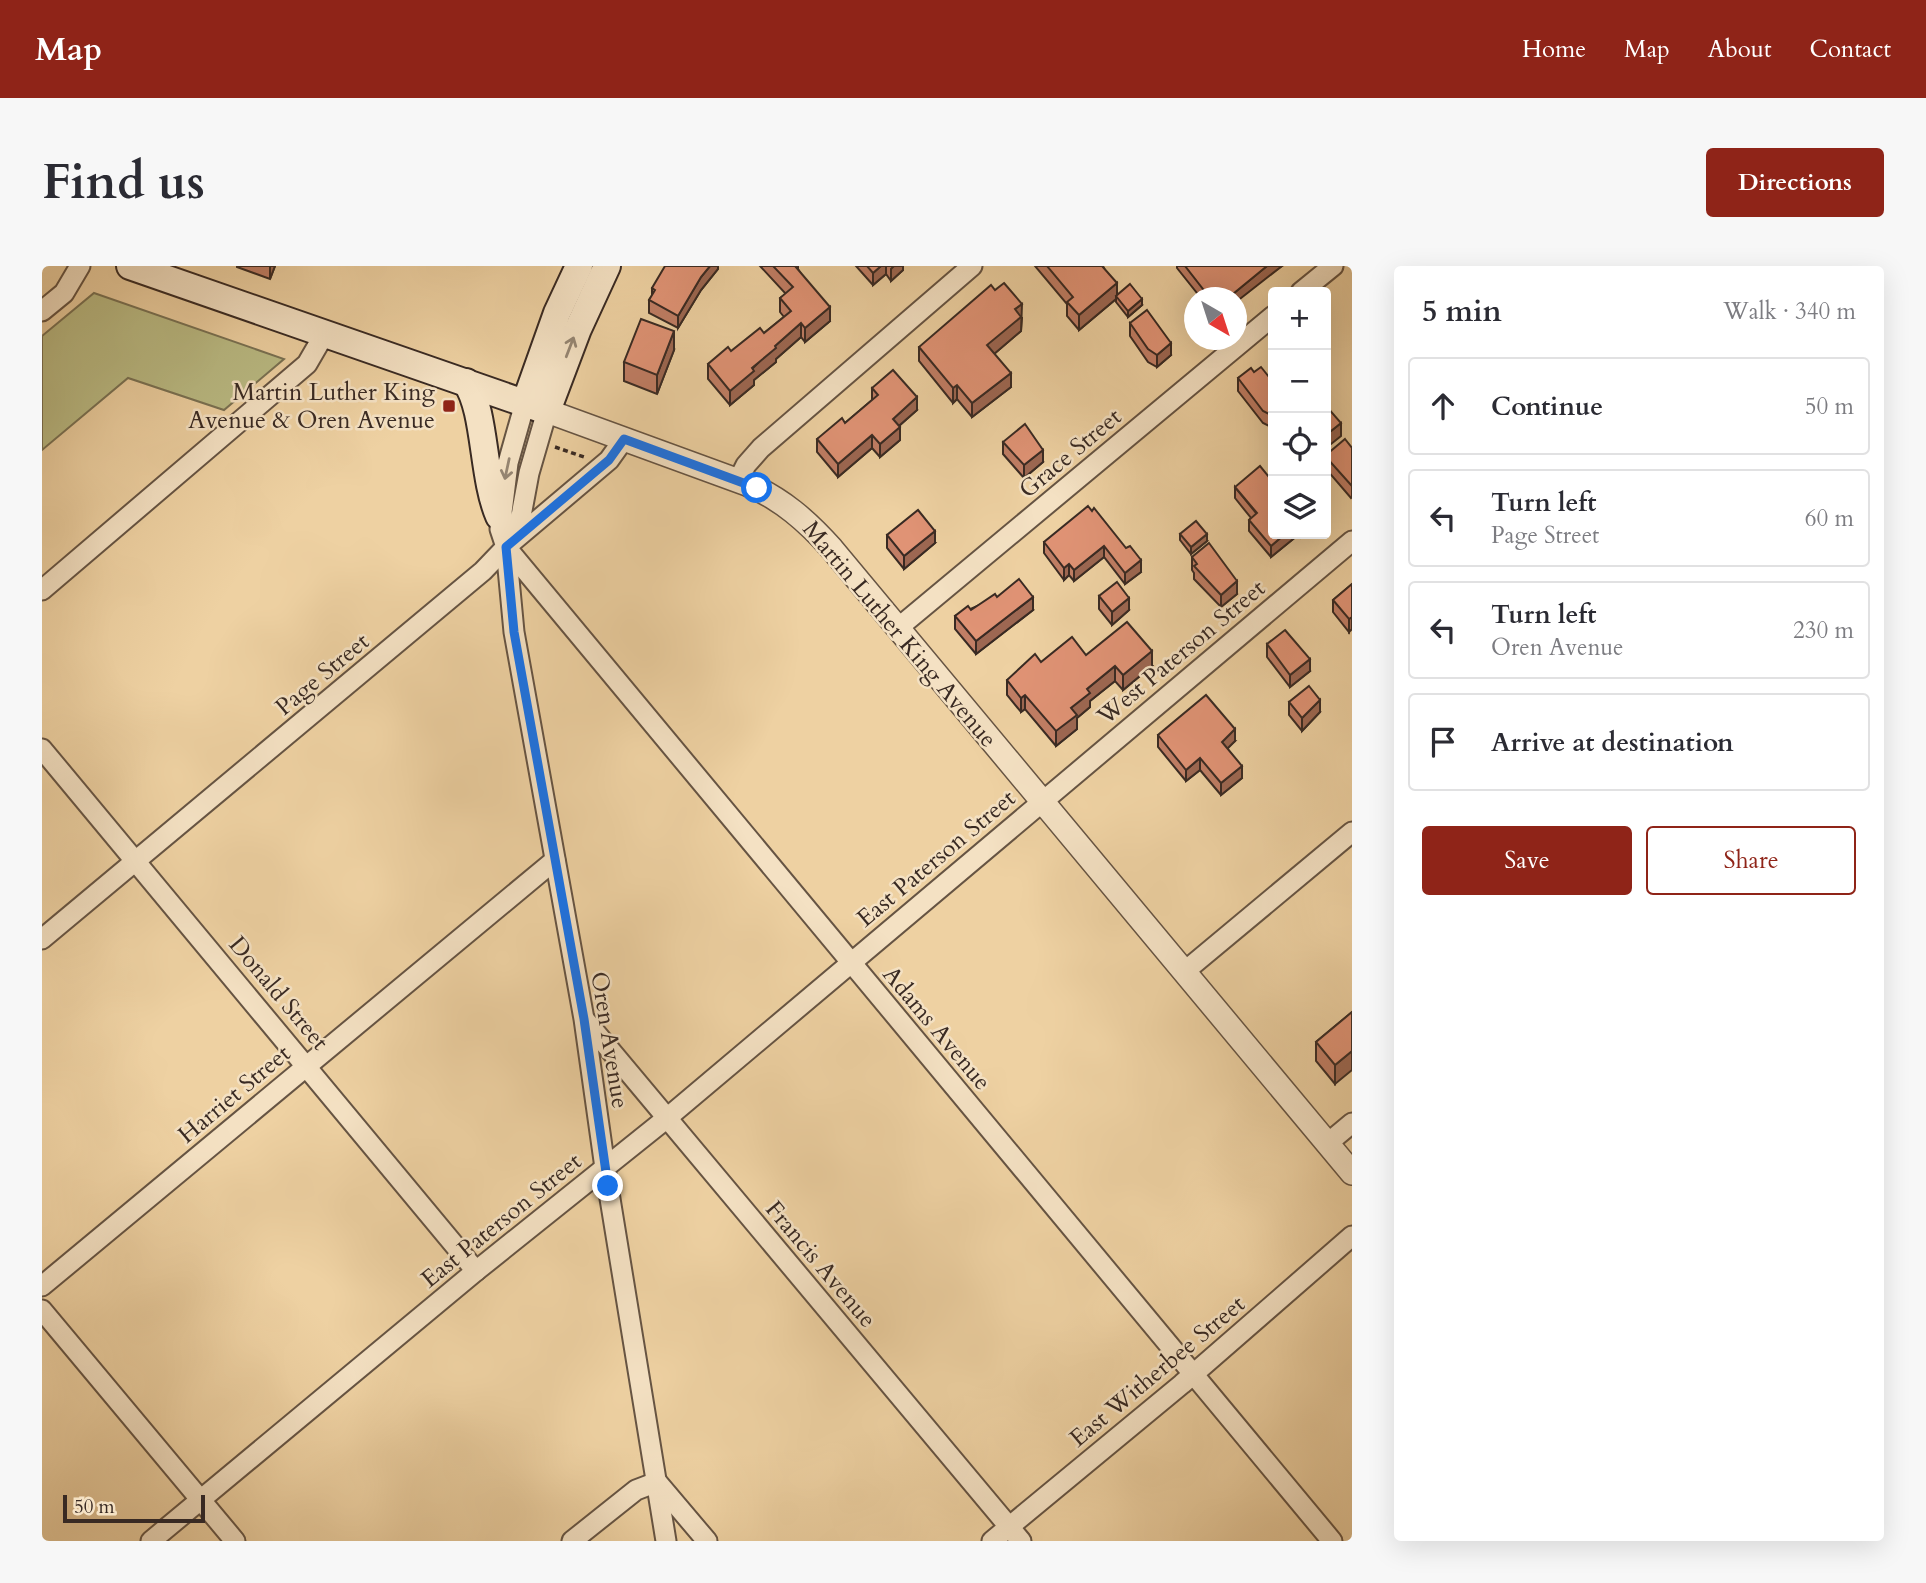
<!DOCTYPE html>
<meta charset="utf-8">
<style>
body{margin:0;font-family:Cardo,serif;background:#f7f7f7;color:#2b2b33}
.controls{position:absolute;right:21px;top:21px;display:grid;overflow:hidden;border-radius:7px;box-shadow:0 7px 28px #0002}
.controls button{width:63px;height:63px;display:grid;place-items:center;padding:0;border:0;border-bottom:2px solid #e1e1e2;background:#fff;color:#2b2b33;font:35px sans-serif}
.compass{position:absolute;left:1142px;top:21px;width:63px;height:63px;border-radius:50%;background:#fff;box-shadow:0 7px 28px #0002;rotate:141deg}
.scale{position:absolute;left:21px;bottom:18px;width:142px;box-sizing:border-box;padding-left:7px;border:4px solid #392a23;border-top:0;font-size:19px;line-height:24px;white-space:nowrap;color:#392a23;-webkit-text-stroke:5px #f4e1c3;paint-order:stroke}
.stop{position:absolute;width:21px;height:21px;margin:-16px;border:5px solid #1a73e8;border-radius:50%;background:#fff}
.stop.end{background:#1a73e8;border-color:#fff;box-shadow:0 2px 7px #0008}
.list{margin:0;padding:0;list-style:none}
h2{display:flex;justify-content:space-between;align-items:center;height:91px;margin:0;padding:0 28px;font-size:30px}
h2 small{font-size:23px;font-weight:400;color:#7c7c81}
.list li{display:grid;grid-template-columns:46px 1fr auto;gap:21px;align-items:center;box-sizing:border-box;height:98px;margin:0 14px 14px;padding:0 14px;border:2px solid #e1e1e2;border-radius:7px}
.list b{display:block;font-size:26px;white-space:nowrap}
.list p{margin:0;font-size:23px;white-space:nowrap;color:#7c7c81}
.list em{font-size:23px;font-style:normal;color:#7c7c81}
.actions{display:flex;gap:14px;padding:21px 28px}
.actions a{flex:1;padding:16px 0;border:2px solid #8f2418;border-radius:7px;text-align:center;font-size:24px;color:#8f2418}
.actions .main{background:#8f2418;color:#fff}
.icon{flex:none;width:38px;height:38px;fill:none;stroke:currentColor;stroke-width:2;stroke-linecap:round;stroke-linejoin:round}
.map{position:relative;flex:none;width:1310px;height:1275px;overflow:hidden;border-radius:7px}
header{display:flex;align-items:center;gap:42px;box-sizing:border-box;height:98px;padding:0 35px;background:#8f2418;color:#fff}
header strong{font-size:33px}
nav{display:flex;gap:38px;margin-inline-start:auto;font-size:24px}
.intro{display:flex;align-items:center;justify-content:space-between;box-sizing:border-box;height:168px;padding:0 42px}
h1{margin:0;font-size:49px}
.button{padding:18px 32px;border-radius:7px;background:#8f2418;color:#fff;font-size:24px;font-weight:700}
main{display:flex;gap:42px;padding:0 42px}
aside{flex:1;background:#fff;border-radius:7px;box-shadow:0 7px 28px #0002}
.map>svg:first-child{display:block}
.green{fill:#babb84;stroke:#7a7254;stroke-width:2}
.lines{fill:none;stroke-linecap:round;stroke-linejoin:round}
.minor-casing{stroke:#665443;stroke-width:23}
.tertiary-casing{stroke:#665443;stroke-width:26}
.secondary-casing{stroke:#392a23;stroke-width:30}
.path{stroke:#392a23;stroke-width:3.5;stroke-dasharray:5 3.5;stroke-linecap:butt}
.minor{stroke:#f4e1c3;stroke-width:19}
.tertiary{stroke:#f4e1c3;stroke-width:23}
.secondary{stroke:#f4e1c3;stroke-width:26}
.wall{fill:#c17e65;stroke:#392a23;stroke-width:2}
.shaded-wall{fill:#9d6752;stroke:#392a23;stroke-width:2}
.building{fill:#e09375;stroke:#392a23;stroke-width:2}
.oneway{stroke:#968673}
.route{stroke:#1a73e8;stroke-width:9}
.poi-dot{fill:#8f2418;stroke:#f4e1c3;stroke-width:2.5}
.labels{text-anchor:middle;stroke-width:5;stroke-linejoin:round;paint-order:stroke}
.poi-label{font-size:24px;fill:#392a23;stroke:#f4e1c3;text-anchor:end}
.street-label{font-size:24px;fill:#392a23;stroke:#f4e1c3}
</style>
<header>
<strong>Map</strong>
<nav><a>Home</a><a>Map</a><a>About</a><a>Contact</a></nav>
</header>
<div class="intro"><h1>Find us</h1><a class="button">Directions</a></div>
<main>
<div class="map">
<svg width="1310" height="1275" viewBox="0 0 1310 1275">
<rect width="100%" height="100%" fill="#eed1a2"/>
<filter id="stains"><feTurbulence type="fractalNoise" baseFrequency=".00286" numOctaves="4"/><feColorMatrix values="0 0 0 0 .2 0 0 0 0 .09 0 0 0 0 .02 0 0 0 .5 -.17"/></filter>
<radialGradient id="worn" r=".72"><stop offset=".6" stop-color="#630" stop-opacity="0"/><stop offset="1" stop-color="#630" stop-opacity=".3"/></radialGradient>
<path class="green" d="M52 27 242 93 182 144 86 112 0 184V70Z"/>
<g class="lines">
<defs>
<g id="minor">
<path d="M1259 26 1291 0"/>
<path d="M0 45 22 27 38 0"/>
<path d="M483 137 466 197 458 263 464 281 472 366 542 753 563 902 624 1275"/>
<path d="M696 215 704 199 719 182 930 0"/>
<path d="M468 274 479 250 487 207 505 145"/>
<path d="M464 281 1290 1275"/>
<path d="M0 324 265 98 283 67"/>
<path d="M856 362 1231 50"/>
<path d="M0 483 434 1005"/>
<path d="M0 673 441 305 464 281 567 194 582 173"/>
<path d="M1142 706 1310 566"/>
<path d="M543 754 979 1275"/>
<path d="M1286 877 1310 857"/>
<path d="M0 1020 513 594"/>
<path d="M0 1044 193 1275"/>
<path d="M109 1275 434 1005 625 852 1310 275"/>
<path d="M530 1275 594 1224 615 1216 665 1275"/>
<path d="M950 1275 1140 1118 1310 970"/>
</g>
<path id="tertiary" d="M505 145 705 218C740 233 765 255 790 283L1310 907"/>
<g id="secondary">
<path d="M88 0 505 145 536 63 565 0"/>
<path d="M424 116C444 145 440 211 457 250"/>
<path d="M483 137 515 47 537 0"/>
</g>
</defs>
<use href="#minor" class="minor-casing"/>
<use href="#tertiary" class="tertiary-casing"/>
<use href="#secondary" class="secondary-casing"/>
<path class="path" d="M513 181 542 191"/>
<use href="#minor" class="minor"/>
<use href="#tertiary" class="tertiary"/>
<use href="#secondary" class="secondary"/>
</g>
<g class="wall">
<path d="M195 0H233L228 13 195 1Z"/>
<path d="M676 0V3L659 24 636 62 607 47V34L610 30V22Z"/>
<path d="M718 0H756V3L788 55 763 76 759 71 734 93V96L712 114V119L688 139 666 113V98L722 67 742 51 738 46V32L744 28Z"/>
<path d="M814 0H861V4L849 15 844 8 831 19Z"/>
<path d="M993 0H1061L1075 29 1100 39 1086 51 1074 36V33L1037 64 1025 50V38Z"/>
<path d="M1135 0H1240L1194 32H1159L1135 2Z"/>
<path d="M980 52 979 65 952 88 969 121 930 151 915 133 911 137 877 95V81Z"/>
<path d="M1088 57 1129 89 1115 101 1106 96 1088 70Z"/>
<path d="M632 84 615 128 582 115V96Z"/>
<path d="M1212 106 1231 116 1227 160 1221 157 1196 125V112Z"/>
<path d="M830 122 875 144 857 160 858 174 838 191 830 182 796 211 775 186V173L803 157 830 134Z"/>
<path d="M961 176 1001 196 982 212 961 188Z"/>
<path d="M1310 182V231L1309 232 1284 203V189Z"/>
<path d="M1193 221 1231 268H1264L1259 272 1256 269 1229 291 1207 265V254L1209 252 1193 232Z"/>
<path d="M1138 268 1165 275 1149 288 1138 274Z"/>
<path d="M845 269 893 277 862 303 845 282Z"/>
<path d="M1002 276 1084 282 1099 306 1083 318 1062 291 1032 315 1027 309 1022 314 1002 287Z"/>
<path d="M1150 291 1195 328 1179 341 1152 313V307L1150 304Z"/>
<path d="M1310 318 1307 366 1291 346V334Z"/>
<path d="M1057 330 1087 344 1070 359 1057 343Z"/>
<path d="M955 331 991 344 934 388 913 363V350Z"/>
<path d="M1225 378 1268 405 1248 421 1225 391Z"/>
<path d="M1044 389 1110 400 1081 424 1073 415 1048 435V441L1035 452V463L1014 480 983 443 979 446 965 429V414L999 396Z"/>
<path d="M1247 436 1278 446 1260 465 1247 449Z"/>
<path d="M1116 469 1193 475 1185 482 1200 512 1179 529 1158 504 1144 515 1116 481Z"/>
<path d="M1310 746 1293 818 1274 795V776Z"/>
</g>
<g class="shaded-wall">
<path d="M228 0H233L228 13Z"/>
<path d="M668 0H676V3L659 24 636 62V50L659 11Z"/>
<path d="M839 0H844V8L831 19V7Z"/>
<path d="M852 0H861V4L849 15V3Z"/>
<path d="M1225 0H1240L1194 36V32H1186Z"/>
<path d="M1075 17V32L1074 30V33L1037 64V49Z"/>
<path d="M1100 33V39L1086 51V45Z"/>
<path d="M980 38 979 65 945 94V79L973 43Z"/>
<path d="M788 41V55L763 76V62Z"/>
<path d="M759 57V71L734 93V96L712 114V119L688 139V125L733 80Z"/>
<path d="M632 65V84L615 128V109Z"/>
<path d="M1129 77V89L1115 101V89Z"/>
<path d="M969 107V121L930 151V137Z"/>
<path d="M915 119V133L911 137V122Z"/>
<path d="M875 131V144L851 165V153Z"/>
<path d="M1231 144V157L1227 160V148Z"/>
<path d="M1299 157V170L1284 182V169Z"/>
<path d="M858 161V174L838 191V178Z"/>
<path d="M830 169V182L796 211V198Z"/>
<path d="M1001 184V196L982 212V199Z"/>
<path d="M893 265V277L862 303V290Z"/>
<path d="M1165 268V275L1149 288V281Z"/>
<path d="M1243 268 1256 269 1229 291V280Z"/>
<path d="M1062 280V291L1032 315V304Z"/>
<path d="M1099 294V306L1083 318V307Z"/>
<path d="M1027 298V309L1022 314V302Z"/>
<path d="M1195 315V328L1179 341V329Z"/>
<path d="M991 331V344L934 388V375Z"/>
<path d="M1087 332V344L1070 359V346Z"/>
<path d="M1310 351V363L1307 366V353Z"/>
<path d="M1110 385V400L1081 424V409Z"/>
<path d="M1268 393V405L1248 421V409Z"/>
<path d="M1073 400V415L1048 435V441L1035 452V463L1014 480V465L1029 442 1045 423Z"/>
<path d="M983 429V443L979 446V432Z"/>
<path d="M1278 434V446L1260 465V452Z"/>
<path d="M1193 463V475L1180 488V476Z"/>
<path d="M1158 492V504L1144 515V504Z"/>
<path d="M1200 500V512L1179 529V517Z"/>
<path d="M1310 785V804L1293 818V799Z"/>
</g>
<g class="building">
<path d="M623 0H668L659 11 636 50 607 34 613 24 610 22Z"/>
<path d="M731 0H753L788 41 763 62 759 57 733 80 734 82 710 102 712 105 688 125 666 98 686 81 689 85 718 62 722 67 749 45 738 32 751 21Z"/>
<path d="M825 0H839L831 7Z"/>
<path d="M1005 0H1060L1075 17 1037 49 1025 36 1031 31Z"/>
<path d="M1143 0H1225L1186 32H1168Z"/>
<path d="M962 17 980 38 973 43 979 51 945 79 969 107 930 137 915 119 911 122 877 81 949 19 953 24Z"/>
<path d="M1088 18 1100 33 1086 45 1074 30Z"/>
<path d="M1105 44 1129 77 1115 89 1106 83 1088 57Z"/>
<path d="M599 53 632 65 615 109 582 96Z"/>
<path d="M1219 101 1231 116V144L1227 148 1221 145 1196 112 1209 102 1212 106Z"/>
<path d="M851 104 875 131 851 153 858 161 838 178 830 169 796 198 775 173 800 152 803 157 836 129 830 122Z"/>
<path d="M1285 141 1299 157 1284 169V142Z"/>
<path d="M983 158 1001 184 982 199 961 176Z"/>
<path d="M1303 173 1310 182V218L1309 219 1284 191V189Z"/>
<path d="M1218 200 1231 216V268H1243L1229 280 1207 254 1215 247 1193 221Z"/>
<path d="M1046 240 1050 245 1052 242 1084 282 1088 280 1099 294 1083 307 1062 280 1032 304 1027 298 1022 302 1002 276Z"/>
<path d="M876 244 893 265 862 290 845 269Z"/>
<path d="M1154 255 1165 268 1149 281 1138 268Z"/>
<path d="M1167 277 1195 315 1179 329 1152 300 1155 298 1150 291Z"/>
<path d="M977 313 991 331 934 375 913 350 926 340 929 344 953 328 955 331Z"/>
<path d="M1075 316 1087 332 1070 346 1057 330Z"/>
<path d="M1310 318V351L1307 353 1291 334Z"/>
<path d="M1085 356 1110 385 1081 409 1073 400 1045 423 1048 427 1029 442 1035 449 1014 465 983 429 979 432 965 414 993 388 999 396 1030 371 1044 389Z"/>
<path d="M1243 364 1268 393 1248 409 1225 378Z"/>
<path d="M1267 420 1278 434 1260 452 1247 436Z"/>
<path d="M1164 429 1193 463 1180 476 1200 500 1179 517 1158 492 1144 504 1116 469Z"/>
<path d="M1310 746V785L1293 799 1274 776Z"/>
</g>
<defs><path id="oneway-shaft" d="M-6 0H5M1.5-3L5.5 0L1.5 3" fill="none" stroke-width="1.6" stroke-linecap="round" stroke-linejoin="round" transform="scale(1.75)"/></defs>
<g class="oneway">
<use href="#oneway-shaft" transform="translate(528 81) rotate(-69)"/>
<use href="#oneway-shaft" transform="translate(465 203) rotate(102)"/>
</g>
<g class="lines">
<path class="route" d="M566 920 542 753 472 366 464 281 567 194 582 173 715 222"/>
</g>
<rect class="poi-dot" x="400" y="133" width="14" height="14" rx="3.5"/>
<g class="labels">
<g class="poi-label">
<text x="393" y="134">Martin Luther King<tspan x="393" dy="28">Avenue &amp; Oren Avenue</tspan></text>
</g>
<g class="street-label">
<text transform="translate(1028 187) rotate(-40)" y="8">Grace Street</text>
<text transform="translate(858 368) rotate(50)" y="8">Martin Luther King Avenue</text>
<text transform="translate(1139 386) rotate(-40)" y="8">West Paterson Street</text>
<text transform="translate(280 408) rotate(-40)" y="8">Page Street</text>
<text transform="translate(894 592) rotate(-40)" y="8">East Paterson Street</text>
<text transform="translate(237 727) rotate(50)" y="8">Donald Street</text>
<text transform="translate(895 762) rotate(50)" y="8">Adams Avenue</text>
<text transform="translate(568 774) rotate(81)" y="8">Oren Avenue</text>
<text transform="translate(192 828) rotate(-40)" y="8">Harriet Street</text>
<text transform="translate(459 954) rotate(-39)" y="8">East Paterson Street</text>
<text transform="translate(779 998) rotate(50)" y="8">Francis Avenue</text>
<text transform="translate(1115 1105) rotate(-40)" y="8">East Witherbee Street</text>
</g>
</g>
<rect width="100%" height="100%" filter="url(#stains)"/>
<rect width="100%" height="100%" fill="url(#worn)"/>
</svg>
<div class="controls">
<button>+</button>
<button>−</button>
<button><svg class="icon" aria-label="locate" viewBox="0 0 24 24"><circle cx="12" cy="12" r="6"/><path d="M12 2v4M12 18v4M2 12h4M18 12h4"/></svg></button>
<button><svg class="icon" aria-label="layers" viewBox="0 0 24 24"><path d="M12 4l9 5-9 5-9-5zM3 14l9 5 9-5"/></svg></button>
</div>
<svg class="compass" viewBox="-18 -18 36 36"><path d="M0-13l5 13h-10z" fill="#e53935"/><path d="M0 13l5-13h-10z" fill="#7c7c81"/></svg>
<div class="scale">50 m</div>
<div class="stop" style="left:715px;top:222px"></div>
<div class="stop end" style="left:566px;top:920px"></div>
</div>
<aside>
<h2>5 min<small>Walk · 340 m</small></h2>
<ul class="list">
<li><svg class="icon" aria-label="ahead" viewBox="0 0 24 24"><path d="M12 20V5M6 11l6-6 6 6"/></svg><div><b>Continue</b></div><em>50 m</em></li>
<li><svg class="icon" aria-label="left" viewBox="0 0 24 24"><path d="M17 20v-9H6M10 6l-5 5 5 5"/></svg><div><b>Turn left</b><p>Page Street</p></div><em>60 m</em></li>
<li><svg class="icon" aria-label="left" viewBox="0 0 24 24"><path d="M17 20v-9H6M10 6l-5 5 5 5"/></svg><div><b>Turn left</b><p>Oren Avenue</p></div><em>230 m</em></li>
<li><svg class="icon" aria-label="arrive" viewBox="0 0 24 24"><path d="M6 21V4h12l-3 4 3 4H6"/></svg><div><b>Arrive at destination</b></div></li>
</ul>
<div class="actions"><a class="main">Save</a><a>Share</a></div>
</aside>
</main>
